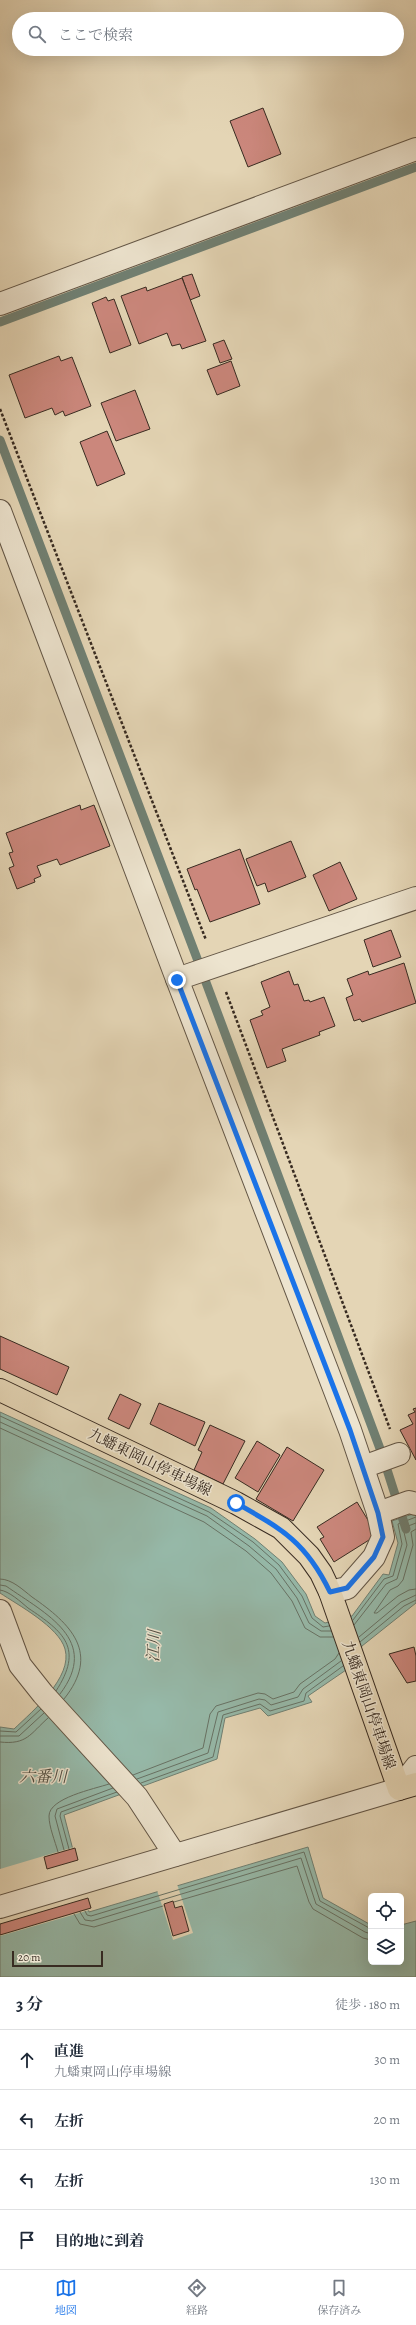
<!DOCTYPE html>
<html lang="ja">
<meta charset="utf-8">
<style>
body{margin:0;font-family:Alegreya,"Noto Serif JP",serif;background:#f6f6f7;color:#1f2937}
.controls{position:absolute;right:12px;bottom:12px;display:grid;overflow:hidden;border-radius:6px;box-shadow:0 4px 16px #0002}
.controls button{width:36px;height:36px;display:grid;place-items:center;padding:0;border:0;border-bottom:1px solid #e0e1e3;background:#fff;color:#1f2937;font:20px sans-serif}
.scale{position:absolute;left:12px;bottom:10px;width:91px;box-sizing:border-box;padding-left:4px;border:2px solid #382b21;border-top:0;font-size:11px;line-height:14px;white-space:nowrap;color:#382b21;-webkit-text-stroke:3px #ede4cf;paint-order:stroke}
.stop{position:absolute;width:12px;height:12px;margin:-9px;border:3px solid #1a73e8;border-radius:50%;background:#fff}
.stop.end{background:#1a73e8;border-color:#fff;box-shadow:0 1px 4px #0008}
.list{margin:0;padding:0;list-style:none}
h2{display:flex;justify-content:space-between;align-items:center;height:52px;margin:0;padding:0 16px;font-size:17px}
h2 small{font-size:13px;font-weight:400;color:#747a83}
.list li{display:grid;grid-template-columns:26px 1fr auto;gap:12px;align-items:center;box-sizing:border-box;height:60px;padding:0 16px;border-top:1px solid #e0e1e3}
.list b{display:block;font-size:15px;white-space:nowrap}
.list p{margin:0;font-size:13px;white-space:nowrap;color:#747a83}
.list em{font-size:13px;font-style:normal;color:#747a83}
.icon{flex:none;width:22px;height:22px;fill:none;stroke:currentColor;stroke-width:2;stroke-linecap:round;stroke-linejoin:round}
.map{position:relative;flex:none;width:416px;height:1977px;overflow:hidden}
.search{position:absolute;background:#fff;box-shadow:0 4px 16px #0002;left:12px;right:12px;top:12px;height:44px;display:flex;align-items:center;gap:10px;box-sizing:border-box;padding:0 14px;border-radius:22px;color:#747a83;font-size:15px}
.sheet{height:292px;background:#fff}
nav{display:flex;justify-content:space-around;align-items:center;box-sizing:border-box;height:56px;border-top:1px solid #e0e1e3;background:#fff;font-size:11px;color:#747a83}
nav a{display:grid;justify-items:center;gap:2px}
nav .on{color:#1a73e8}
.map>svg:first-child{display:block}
.water{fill:#96b9a9;stroke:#708073}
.pier{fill:#e4d5b5}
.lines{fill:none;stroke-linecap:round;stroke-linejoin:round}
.shore{stroke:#677265;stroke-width:1}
.stream{stroke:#708073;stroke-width:9}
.building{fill:#cb877c;stroke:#382b21}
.minor-casing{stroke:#635646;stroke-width:24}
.major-casing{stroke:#382b21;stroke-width:24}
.path{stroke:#382b21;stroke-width:2.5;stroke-dasharray:3 2;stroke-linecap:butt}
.minor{stroke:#ede4cf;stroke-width:22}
.major{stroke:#e4d5b5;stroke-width:22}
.route{stroke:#1a73e8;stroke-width:5}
.labels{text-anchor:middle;stroke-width:3;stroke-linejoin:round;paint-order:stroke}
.street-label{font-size:15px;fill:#382b21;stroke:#ede4cf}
.water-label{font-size:16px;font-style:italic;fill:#504e43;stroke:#ede4cf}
</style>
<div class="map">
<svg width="416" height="1977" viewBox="0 0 416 1977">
<rect width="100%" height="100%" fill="#e4d5b5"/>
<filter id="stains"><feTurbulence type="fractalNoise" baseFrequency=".005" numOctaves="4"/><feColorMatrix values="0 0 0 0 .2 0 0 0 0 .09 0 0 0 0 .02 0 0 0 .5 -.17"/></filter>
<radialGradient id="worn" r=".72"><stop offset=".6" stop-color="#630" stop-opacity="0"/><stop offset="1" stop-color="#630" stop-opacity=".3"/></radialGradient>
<path class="water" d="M0 1412 211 1508 255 1539 282 1562 306 1594 315 1616 325 1623 352 1616 383 1574 389 1575 398 1543 392 1521 416 1513V1603L362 1646 346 1670 308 1696 312 1702 268 1716 260 1708 225 1718 217 1759 64 1815 89 1912 308 1847 323 1898 371 1925V1962H401V1925L416 1921V1977H0V1727L14 1729C33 1711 73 1677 65 1649 59 1627 18 1605 0 1593Z"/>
<g class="pier">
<path d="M74 1847 91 1910 93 1909 0 1936V1869Z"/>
<path d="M177 1884 193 1933 173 1940 157 1890Z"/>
</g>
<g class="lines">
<g class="shore">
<path d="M0 1416 209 1512 253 1542 279 1565 302 1596 312 1618 323 1627 329 1626"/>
<path d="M0 1422 207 1516 249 1546 276 1569 297 1598 309 1623 321 1631H331"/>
<path d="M0 1428 204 1522 246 1551 271 1573 292 1601 305 1628 320 1637H333"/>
<path d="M416 1529 411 1532 413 1545 403 1580 398 1586 390 1590 374 1613H377L398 1596 409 1590 416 1589"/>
<path d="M0 1579C12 1579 23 1590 32 1597 71 1624 101 1653 64 1699"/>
<path d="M0 1585 6 1586C46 1614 101 1640 60 1694"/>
<path d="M0 1590C9 1591 21 1602 28 1608 64 1632 84 1648 56 1691"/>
<path d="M353 1620 384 1579 393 1576 402 1544 398 1524 416 1517"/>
<path d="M354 1625 386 1584 397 1579 407 1545 403 1528 416 1523"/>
<path d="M359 1637 401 1602 416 1595"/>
<path d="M360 1642 404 1606 416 1600"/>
<path d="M0 1731 16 1732 41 1709"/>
<path d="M0 1736H19L44 1713"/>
<path d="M0 1742C27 1745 30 1734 48 1718"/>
<path d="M133 1775 203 1748 210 1714 216 1706 258 1693 265 1694 273 1699 294 1692 300 1684 335 1659 339 1653"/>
<path d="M137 1779 208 1753 218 1712 259 1699 265 1700 271 1705 298 1697 303 1689 341 1661"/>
<path d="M141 1783 213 1757 223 1715 260 1704 270 1711 304 1701 306 1693 343 1666"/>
<path d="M69 1849 60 1816 61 1812 117 1792"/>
<path d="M64 1850 55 1816 57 1809 113 1788"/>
<path d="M58 1852C55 1841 49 1827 49 1816 49 1798 94 1789 109 1784"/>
<path d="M174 1902 297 1866 309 1902 313 1909 363 1938 371 1940"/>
<path d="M85 1911 87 1915 91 1916 304 1852 320 1901 371 1929"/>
<path d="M80 1912 85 1920 92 1921 301 1858 316 1904 365 1932 371 1934"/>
<path d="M74 1914 80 1924 94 1927 163 1906"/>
</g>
<g class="stream">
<path d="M0 322 416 167"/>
<path d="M0 440 198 961 382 1454 406 1529"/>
</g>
</g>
<g class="building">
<path d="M263 108 281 154 248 167 230 121Z"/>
<path d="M192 274 200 296 190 300 182 277Z"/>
<path d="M182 278 206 341 182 349 180 344 172 346 167 333 139 344 121 296 146 287 147 291Z"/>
<path d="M106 297 108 301 114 299 131 345 110 353 92 303Z"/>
<path d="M224 340 232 359 220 363 213 344Z"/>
<path d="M59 356 61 361 72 357 91 406 65 416 63 411 55 415 52 408 25 418 9 375Z"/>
<path d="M231 361 240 386 217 395 207 370Z"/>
<path d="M135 390 150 429 116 441 101 403Z"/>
<path d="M107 431 125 474 97 486 80 442Z"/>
<path d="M80 805 81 810 94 805 110 846 60 865 57 859 37 866 41 876 34 879 35 882 17 889 9 868 14 866 9 853 13 852 6 833Z"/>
<path d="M291 841 306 877 268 892 265 883 257 886 246 859Z"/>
<path d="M240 849 260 904 210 922 197 889 195 890 187 869Z"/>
<path d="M340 862 357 899 329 911 313 875Z"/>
<path d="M391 930 401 957 373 967 364 940Z"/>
<path d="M404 963 416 1003 362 1022 360 1019 354 1021 346 998 353 995 347 979 368 971 369 975Z"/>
<path d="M289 971 294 985 298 984 304 1001 309 1000 310 1002 324 997 335 1026 319 1032 320 1035 282 1049 286 1061 267 1068 250 1020 263 1015 261 1011 270 1007 261 982Z"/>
<path d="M0 1336 69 1367 57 1395 0 1369Z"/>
<path d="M120 1394 141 1404 129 1429 108 1419Z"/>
<path d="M159 1403 205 1422 195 1446 150 1424Z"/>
<path d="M416 1408V1460L400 1430 413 1424 408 1415 415 1412 413 1409Z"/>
<path d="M210 1425 245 1441 223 1484 194 1470 202 1452 198 1450Z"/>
<path d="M257 1441 280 1455 258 1492 235 1478Z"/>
<path d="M287 1447 324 1470 293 1521 256 1499Z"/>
<path d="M357 1502 377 1535 334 1562 320 1539 324 1537 317 1527Z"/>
<path d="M414 1647 416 1656V1681L407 1683 389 1654Z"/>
<path d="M75 1848 78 1860 47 1869 44 1857Z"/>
<path d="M88 1898 91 1908 0 1935V1924Z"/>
<path d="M173 1901 175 1908 182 1906 189 1931 173 1936 164 1904Z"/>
</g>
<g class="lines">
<defs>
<g id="minor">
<path d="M0 304 416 149"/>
<path d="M0 511 177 979 350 1430 378 1513 383 1537 374 1557 347 1588 330 1592"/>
<path d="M177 979 416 898"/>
<path d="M363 1467 399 1454"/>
<path d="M378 1513 409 1502 416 1504"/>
<path d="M0 1611 20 1665 43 1694 137 1797 175 1855"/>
<path d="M0 1907 399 1789 416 1767"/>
</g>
<path id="major" d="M0 1390 236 1503 281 1528 309 1556 321 1573 330 1592 399 1789 416 1784"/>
</defs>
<use href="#minor" class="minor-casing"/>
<use href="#major" class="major-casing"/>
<g class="path">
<path d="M0 409 206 940"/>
<path d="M226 992 390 1429"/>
</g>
<use href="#minor" class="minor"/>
<use href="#major" class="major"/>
</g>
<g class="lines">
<path class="route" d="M177 980 350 1430 378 1513 383 1537 374 1557 347 1588 330 1592C306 1542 282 1529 236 1503"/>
</g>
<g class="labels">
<g class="street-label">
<text transform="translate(150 1462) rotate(26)" y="5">九蟠東岡山停車場線</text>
<text transform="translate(369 1705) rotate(71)" y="5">九蟠東岡山停車場線</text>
</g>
<g class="water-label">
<text transform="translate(153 1646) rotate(-87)" y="6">江川</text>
<text x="43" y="1782">六番川</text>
</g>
</g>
<rect width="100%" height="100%" filter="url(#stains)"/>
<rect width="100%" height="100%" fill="url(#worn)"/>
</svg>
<div class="controls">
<button><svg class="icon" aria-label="locate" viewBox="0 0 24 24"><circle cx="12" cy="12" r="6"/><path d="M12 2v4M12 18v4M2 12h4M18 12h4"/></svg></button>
<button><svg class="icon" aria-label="layers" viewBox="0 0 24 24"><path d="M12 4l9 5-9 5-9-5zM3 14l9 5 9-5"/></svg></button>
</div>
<div class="scale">20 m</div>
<div class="stop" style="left:236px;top:1503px"></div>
<div class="stop end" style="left:177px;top:980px"></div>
<div class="search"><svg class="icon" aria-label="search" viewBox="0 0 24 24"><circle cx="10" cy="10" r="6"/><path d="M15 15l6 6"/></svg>ここで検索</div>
</div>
<section class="sheet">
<h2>3 分<small>徒歩 · 180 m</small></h2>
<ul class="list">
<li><svg class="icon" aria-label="ahead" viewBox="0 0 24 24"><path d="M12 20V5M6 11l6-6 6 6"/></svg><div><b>直進</b><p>九蟠東岡山停車場線</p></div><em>30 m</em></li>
<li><svg class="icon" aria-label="left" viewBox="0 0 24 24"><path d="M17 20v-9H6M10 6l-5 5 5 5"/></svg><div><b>左折</b></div><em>20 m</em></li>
<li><svg class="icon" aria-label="left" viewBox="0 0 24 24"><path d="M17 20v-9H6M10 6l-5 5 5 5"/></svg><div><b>左折</b></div><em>130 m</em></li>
<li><svg class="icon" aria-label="arrive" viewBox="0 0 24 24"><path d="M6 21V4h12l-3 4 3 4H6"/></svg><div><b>目的地に到着</b></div></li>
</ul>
</section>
<nav>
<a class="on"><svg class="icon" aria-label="map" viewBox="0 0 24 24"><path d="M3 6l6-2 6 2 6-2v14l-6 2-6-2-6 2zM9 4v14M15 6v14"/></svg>地図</a>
<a><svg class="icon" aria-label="directions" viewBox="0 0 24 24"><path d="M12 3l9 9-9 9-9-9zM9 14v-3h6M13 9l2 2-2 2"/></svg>経路</a>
<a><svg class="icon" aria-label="saved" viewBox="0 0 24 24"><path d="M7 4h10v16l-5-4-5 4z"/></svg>保存済み</a>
</nav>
